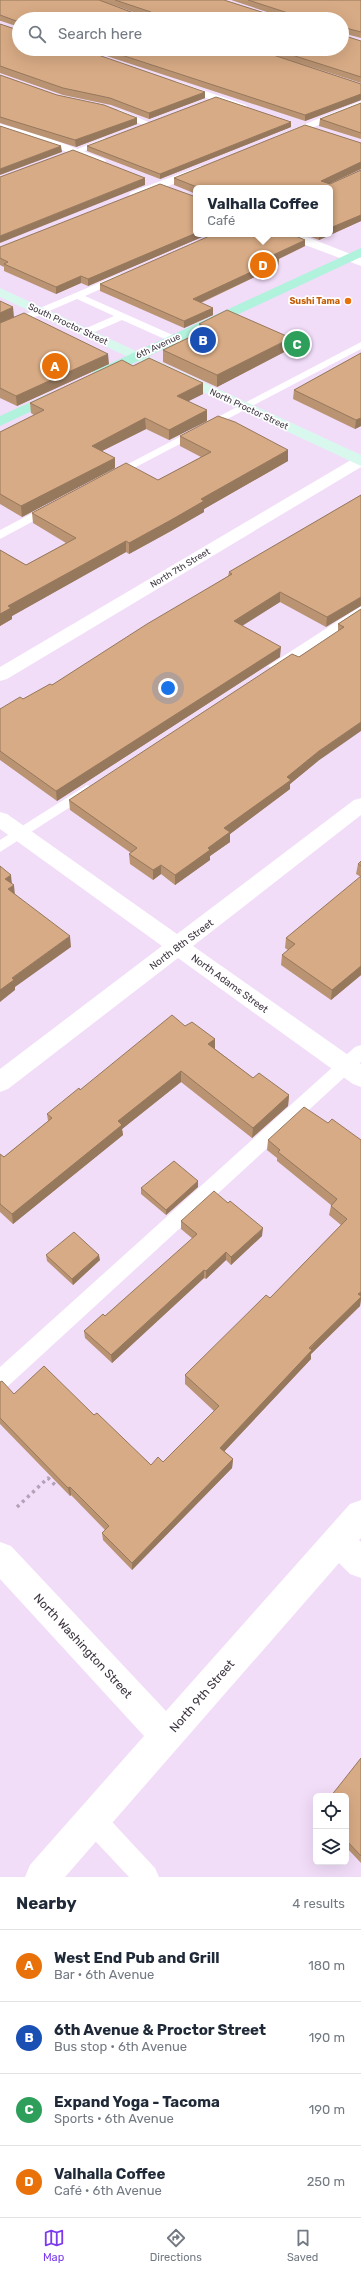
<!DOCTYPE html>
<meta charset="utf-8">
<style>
body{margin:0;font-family:Rubik,sans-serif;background:#f2f2f3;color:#1f2937}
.controls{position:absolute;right:12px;bottom:12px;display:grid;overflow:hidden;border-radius:6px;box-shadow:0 4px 16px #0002}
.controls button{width:36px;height:36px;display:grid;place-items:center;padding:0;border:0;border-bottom:1px solid #e0e1e3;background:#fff;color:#1f2937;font:20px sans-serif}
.you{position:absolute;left:168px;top:688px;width:14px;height:14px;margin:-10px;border:3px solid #fff;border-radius:50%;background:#1a73e8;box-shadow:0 0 0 6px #1a73e833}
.badge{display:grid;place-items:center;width:26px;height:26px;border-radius:50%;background:#7c3aed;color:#fff;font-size:13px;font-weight:700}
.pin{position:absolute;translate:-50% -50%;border:2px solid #fff;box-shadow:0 1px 4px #0006}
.popup{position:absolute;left:193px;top:185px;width:140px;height:52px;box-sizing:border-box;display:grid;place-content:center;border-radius:6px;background:#fff;filter:drop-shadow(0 1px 3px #0005);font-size:13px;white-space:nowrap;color:#747a83}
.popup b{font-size:15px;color:#1f2937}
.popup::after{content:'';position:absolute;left:50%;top:100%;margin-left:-8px;border:8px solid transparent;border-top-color:#fff}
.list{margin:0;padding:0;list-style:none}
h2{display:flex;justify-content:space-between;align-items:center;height:52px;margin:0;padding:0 16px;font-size:17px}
h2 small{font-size:13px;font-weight:400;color:#747a83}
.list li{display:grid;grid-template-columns:26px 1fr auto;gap:12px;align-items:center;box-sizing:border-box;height:72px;padding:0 16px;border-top:1px solid #e0e1e3}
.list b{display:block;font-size:15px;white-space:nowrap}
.list p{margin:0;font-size:13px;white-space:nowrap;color:#747a83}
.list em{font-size:13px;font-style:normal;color:#747a83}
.icon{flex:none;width:22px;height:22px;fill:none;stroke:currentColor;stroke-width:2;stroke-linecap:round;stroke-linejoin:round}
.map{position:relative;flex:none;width:361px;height:1877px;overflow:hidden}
.search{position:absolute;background:#fff;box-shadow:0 4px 16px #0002;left:12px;right:12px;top:12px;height:44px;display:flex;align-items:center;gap:10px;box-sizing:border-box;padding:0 14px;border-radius:22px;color:#747a83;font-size:15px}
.sheet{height:340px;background:#fff}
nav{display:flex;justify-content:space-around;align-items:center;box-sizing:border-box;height:56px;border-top:1px solid #e0e1e3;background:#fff;font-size:11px;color:#747a83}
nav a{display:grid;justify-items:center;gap:2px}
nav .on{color:#7c3aed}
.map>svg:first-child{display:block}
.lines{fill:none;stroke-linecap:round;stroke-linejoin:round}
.path{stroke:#b2a1b7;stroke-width:3.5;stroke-dasharray:3 4;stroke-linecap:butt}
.lane{fill:#fff;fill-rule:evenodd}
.street{fill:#fff;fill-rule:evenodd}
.secondary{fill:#d8f8ee;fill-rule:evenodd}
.primary{fill:#b1f2dd;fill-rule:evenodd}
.wall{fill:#b99372;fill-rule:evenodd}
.shaded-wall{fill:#96785d}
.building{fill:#d7ab85;stroke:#96785d}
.food-dot{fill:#e8710a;stroke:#fff;stroke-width:1.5}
.labels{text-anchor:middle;stroke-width:3.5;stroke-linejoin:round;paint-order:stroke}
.far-food-label{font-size:9px;font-weight:bold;fill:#c56008;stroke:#fff;text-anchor:end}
.far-street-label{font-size:9px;fill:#3e3641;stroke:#fff}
.street-label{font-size:10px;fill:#3e3641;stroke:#fff}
.near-street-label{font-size:12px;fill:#3e3641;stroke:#fff}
</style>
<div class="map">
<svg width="361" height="1877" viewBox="0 0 361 1877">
<rect width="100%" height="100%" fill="#f2ddf9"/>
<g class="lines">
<path class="path" d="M17 1507 48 1478 55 1485"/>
<g class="lane">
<path d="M114 110H120L153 124 146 126 114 114Z"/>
<path d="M104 138 111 140 63 160 56 158Z"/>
<path d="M120 274 123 275V279L85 296 177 337V341H169L122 320 90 334H82V330L114 316 77 299 0 332V325Z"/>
<path d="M361 342V349L115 478H107L105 476Z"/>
<path d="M52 503 58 507 56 509 0 539V530Z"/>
<path d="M361 606V616L280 669 275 670 268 666Z"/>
<path d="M87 785 92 787 94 790 92 793 0 852V840Z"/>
<path d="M361 1045V1062L7 1387 0 1390V1367L355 1047Z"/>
<path d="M92 1807 101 1810 155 1868 159 1877H129L83 1828 80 1819 83 1810Z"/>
</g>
<g class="street">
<path d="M176 81 246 105 247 107 242 110 238 109 172 86 171 84Z"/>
<path d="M361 101V108L284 139H276L274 137Z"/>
<path d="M0 124 41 135 104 159 106 161 104 163H96L33 139 0 130Z"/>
<path d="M201 166 207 169 205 171 139 198 135 199 129 195 131 192Z"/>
<path d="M282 234H299L361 258V266L284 237Z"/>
<path d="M361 455V467L7 679 0 681V667L356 457Z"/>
<path d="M361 798V815L193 946 361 1064V1087L353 1084 178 958 8 1089 0 1092V1069L162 946 0 829V812L7 814 177 934 354 800Z"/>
<path d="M361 1500V1538L359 1540 361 1542V1578L350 1574 339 1563 65 1877H25L30 1865 144 1736 0 1579V1542L11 1546 166 1711 350 1504Z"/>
</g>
<path class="secondary" d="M0 288 361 455V466L0 297Z"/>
<g class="primary">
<path d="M361 248V257L104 377 99 378 92 374 94 371Z"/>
<path d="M57 390 62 391 64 394 62 397 0 426V416Z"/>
</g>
</g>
<g class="wall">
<path d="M0 0H224L271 15 273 14 231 0H361V38L342 33V19H19V27L1 21H0ZM106 2 141 15H139Z"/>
<path d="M0 24 18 30 205 98 149 119 111 105 63 95 0 73Z"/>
<path d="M361 41V83L296 62 361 84V100L305 121 85 49H342Z"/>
<path d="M0 75 57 95 137 118V124L76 147 0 123Z"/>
<path d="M361 104V139L319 126 320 119Z"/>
<path d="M291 127 160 179 87 151V146Z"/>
<path d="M361 143V169L329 183 330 184 361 170V221L319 240 303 234H330V188H196V194L174 185V178Z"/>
<path d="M196 234H209L88 286 81 283 56 294 4 271V267L0 265V247Z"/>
<path d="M305 246 279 259 278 266 201 303 213 315 184 328 100 291V284Z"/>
<path d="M0 301 14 317 109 364 17 406 0 398Z"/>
<path d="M199 324 290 349 217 387 163 362V350L199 333Z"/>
<path d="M361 353V426L355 429 293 399 294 390Z"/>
<path d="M133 366 203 394 188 401 207 421 169 440 146 429 102 451 115 468 22 517 0 504V432L34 415 31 413 30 403Z"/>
<path d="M180 436 288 450V461L204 509V512L171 531 129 554 126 552 12 616V619L0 626V550L26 565 66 543 33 523 32 513 158 480 201 457 180 446Z"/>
<path d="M361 495 326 627 280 602 242 625 280 657 57 801 0 760V709L23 699 52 685 228 576 229 572Z"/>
<path d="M361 609 318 761 290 784V789L230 834V842L210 856V860L175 885 161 874 153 880 130 864 129 854 131 853 70 810 69 800 299 657 338 632V624Z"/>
<path d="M361 861V975L331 1000 281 965 282 955 288 950 285 948 286 938 361 877 356 874 358 864Z"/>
<path d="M185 1026 215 1039V1049L253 1078 289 1095 288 1106 252 1138 181 1082 122 1129 123 1135 13 1224 0 1212V1154L4 1157 48 1121 47 1114 80 1090Z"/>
<path d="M328 1123 361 1140V1299L360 1306 311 1354V1359L224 1451 233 1459 232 1468 132 1570 103 1540 102 1533 105 1530 71 1495 70 1496 0 1424V1382L14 1394 94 1415 151 1465 163 1462 214 1411 185 1384V1375L270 1298 341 1225 329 1215 331 1206V1205L277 1161V1158L267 1150 268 1140Z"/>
<path d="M198 1181V1187L166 1215 141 1194V1188Z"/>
<path d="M181 1221 262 1236 231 1265 226 1260 206 1279 204 1278 112 1363 85 1338 84 1331 105 1316 193 1239 181 1229Z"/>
<path d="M46 1255 100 1260 73 1285 47 1261Z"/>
<path d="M361 1758V1863L346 1847V1796Z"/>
</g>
<g class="shaded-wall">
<path d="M205 92V98L149 119V113Z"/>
<path d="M361 94V100L305 121V115Z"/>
<path d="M137 118V124L76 147 75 140Z"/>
<path d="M291 122V127L160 179V174Z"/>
<path d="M61 146 62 152 0 175V169Z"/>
<path d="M361 162V169L321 188V181Z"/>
<path d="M145 178V185L0 243V236Z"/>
<path d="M361 215V221L319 240V234H330V228Z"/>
<path d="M196 233V234H209L88 286V279Z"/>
<path d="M305 240V246L270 263 271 256Z"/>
<path d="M279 259 278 266 193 306V299Z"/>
<path d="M81 276V283L56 294V287Z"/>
<path d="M13 307 14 317 0 323V313Z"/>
<path d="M213 308V315L184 328V321Z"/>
<path d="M291 338 290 349 217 387V375Z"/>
<path d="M108 354 109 364 17 406 16 396Z"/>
<path d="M203 383V394L177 407V396Z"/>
<path d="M207 410V421L169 440V430Z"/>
<path d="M145 418 146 429 92 456V446Z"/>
<path d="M361 418V426L355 429 356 420Z"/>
<path d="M288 450V461L204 509V512L171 531 129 554V543L201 499Z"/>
<path d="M115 458V468L22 517 21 506Z"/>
<path d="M126 541V552L12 616V619L0 626V614L8 606Z"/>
<path d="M280 592V602L234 631V621Z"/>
<path d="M361 597V606L326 627 327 617Z"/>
<path d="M281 647 280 657 57 801 56 791Z"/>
<path d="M361 722V731L318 761 290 784V789L230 834V842L210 856V860L175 885V875L208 848 224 828 319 751Z"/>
<path d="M161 865V874L153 880V870Z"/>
<path d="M11 875 12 885 5 879Z"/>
<path d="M14 885 15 896 8 889Z"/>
<path d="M70 936 71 947 15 987V990L0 1002V990L12 978Z"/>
<path d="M361 966V975L331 1000 332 990Z"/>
<path d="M215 1039V1049L208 1044Z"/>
<path d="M181 1071V1082L122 1129 123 1135 13 1224 12 1214 118 1121Z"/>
<path d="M289 1095 288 1106 252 1138 253 1128Z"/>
<path d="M198 1181V1187L166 1215V1210Z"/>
<path d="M263 1228 262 1236 231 1265V1257Z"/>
<path d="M226 1252V1260L206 1279V1271Z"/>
<path d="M99 1255 100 1260 73 1285 72 1279Z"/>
<path d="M204 1270V1278L112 1363 111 1355Z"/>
<path d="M361 1292V1299L360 1306 311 1354V1359L220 1456V1448Z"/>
<path d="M233 1459 232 1468 132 1570V1563Z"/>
<path d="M70 1487 71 1495 70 1496 68 1488Z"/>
</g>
<g class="building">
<path d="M0 0H99L139 15H150L151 12 115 0H224L271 15 288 13 248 0H361V32L342 27V19H19V22L0 15Z"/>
<path d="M0 24 18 30H19V49H81L205 92 149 113 110 98 63 88 0 66Z"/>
<path d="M342 35 361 41V77L273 49H342Z"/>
<path d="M103 49H255L361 84V94L305 115Z"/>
<path d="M0 75 57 95 104 105 137 118 75 140 0 117Z"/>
<path d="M216 97 291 122 160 174 87 146Z"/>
<path d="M361 103V133L320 119Z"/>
<path d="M305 125 361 143V162L321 181 330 184 361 170V215L330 228V188H197V187L174 178Z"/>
<path d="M0 126 61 146 0 169Z"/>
<path d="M73 150 145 178 0 236V177Z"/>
<path d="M160 184 196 197V233L88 279 81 276 56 287 4 264 8 262 0 258V247Z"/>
<path d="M214 234H291L305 240 271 256 279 259 193 299 213 308 184 321 100 284Z"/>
<path d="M0 301 13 307 0 313Z"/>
<path d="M227 310 291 338 217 375 163 350 209 328 199 324Z"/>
<path d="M24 313 108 354 16 396 0 388V323Z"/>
<path d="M361 353V418L356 420 294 390Z"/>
<path d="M149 358 203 383 177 396 207 410 169 430 145 418 92 446 115 458 21 506 0 494V432L44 410 30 403 122 360 133 366Z"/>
<path d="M218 416 235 422 288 450 201 499 204 501 171 520 129 543 126 541 8 606 11 608 0 614V550L26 565 76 538 32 513 126 463 158 480 211 452 180 436Z"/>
<path d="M361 495V597L327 617 280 592 234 621 281 647 56 791 0 751V709L20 697 23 699 50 684 52 685 147 624 232 574 229 572Z"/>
<path d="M361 609V722L319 751 287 777 291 780 224 828 230 832 208 848 210 850 175 875 161 865 153 870 129 854 137 848 69 800 292 654 299 657 344 627 338 624Z"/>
<path d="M361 861V866L358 864Z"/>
<path d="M0 866 11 875 5 879 14 885 8 889 70 936 12 978 14 980 0 990Z"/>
<path d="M361 876V966L332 990 282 955 295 944 286 938Z"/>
<path d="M172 1015 185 1026 192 1022 215 1039 208 1044 253 1078 259 1073 289 1095 253 1128 181 1071 118 1121 122 1125 12 1214 0 1204V1154L4 1157 52 1118 47 1114 79 1088 80 1090Z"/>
<path d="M304 1107 328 1123 332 1119 361 1140V1292L358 1294 361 1296V1297L309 1348 312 1350 220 1448 233 1459 132 1563 102 1533 109 1526 70 1487 68 1488 0 1418V1382L2 1381 14 1394 44 1366 94 1415 97 1413 151 1465 158 1457 163 1462 219 1406 185 1375 266 1295 270 1298 347 1219 331 1206 337 1199 278 1152 280 1150 268 1140Z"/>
<path d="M174 1161 198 1181 166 1210 141 1188Z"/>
<path d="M214 1191 228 1203 230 1201 263 1228 231 1257 226 1252 206 1271 204 1270 111 1355 84 1331 103 1314 105 1316 197 1234 181 1221Z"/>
<path d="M74 1232 99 1255 72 1279 46 1255Z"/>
<path d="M361 1758V1856L346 1840V1796H331Z"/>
</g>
<circle class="food-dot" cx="348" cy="301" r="4"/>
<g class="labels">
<g class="far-food-label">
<text x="340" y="304">Sushi Tama</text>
</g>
<g class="far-street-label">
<text transform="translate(68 324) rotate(25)" y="3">South Proctor Street</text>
<text transform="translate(158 346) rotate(-25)" y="3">6th Avenue</text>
<text transform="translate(249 409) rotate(25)" y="3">North Proctor Street</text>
<text transform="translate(180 568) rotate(-31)" y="3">North 7th Street</text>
</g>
<g class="street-label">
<text transform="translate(181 944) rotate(-37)" y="4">North 8th Street</text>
<text transform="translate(230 983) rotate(36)" y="4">North Adams Street</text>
</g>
<g class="near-street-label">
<text transform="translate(83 1646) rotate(47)" y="4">North Washington Street</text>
<text transform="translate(202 1696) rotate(-49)" y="4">North 9th Street</text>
</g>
</g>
</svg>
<div class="controls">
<button><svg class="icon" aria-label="locate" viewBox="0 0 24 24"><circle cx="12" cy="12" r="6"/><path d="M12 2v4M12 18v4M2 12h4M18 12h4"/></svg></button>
<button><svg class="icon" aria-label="layers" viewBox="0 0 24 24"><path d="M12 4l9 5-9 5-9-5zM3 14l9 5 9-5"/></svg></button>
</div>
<div class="you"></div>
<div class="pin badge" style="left:55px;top:366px;background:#e8710a">A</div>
<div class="pin badge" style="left:203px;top:340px;background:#1a4fb4">B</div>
<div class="pin badge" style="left:297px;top:344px;background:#2e9e5b">C</div>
<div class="pin badge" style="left:263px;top:265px;background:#e8710a">D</div>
<div class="popup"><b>Valhalla Coffee</b>Café</div>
<div class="search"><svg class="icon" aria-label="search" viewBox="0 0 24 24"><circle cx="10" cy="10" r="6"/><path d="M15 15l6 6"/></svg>Search here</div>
</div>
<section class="sheet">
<h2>Nearby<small>4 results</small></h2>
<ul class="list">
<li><span class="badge" style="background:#e8710a">A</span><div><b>West End Pub and Grill</b><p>Bar · 6th Avenue</p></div><em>180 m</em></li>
<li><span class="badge" style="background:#1a4fb4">B</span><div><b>6th Avenue &amp; Proctor Street</b><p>Bus stop · 6th Avenue</p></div><em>190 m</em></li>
<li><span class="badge" style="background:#2e9e5b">C</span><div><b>Expand Yoga - Tacoma</b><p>Sports · 6th Avenue</p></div><em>190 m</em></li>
<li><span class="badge" style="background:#e8710a">D</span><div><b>Valhalla Coffee</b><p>Café · 6th Avenue</p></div><em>250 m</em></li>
</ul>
</section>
<nav>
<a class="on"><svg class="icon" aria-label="map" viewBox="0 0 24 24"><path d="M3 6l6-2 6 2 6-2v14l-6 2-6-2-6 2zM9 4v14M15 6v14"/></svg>Map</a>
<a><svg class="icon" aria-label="directions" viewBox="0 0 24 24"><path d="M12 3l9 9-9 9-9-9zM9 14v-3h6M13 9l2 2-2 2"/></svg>Directions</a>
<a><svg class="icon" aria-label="saved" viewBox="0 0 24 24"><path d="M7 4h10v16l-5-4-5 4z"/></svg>Saved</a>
</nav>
